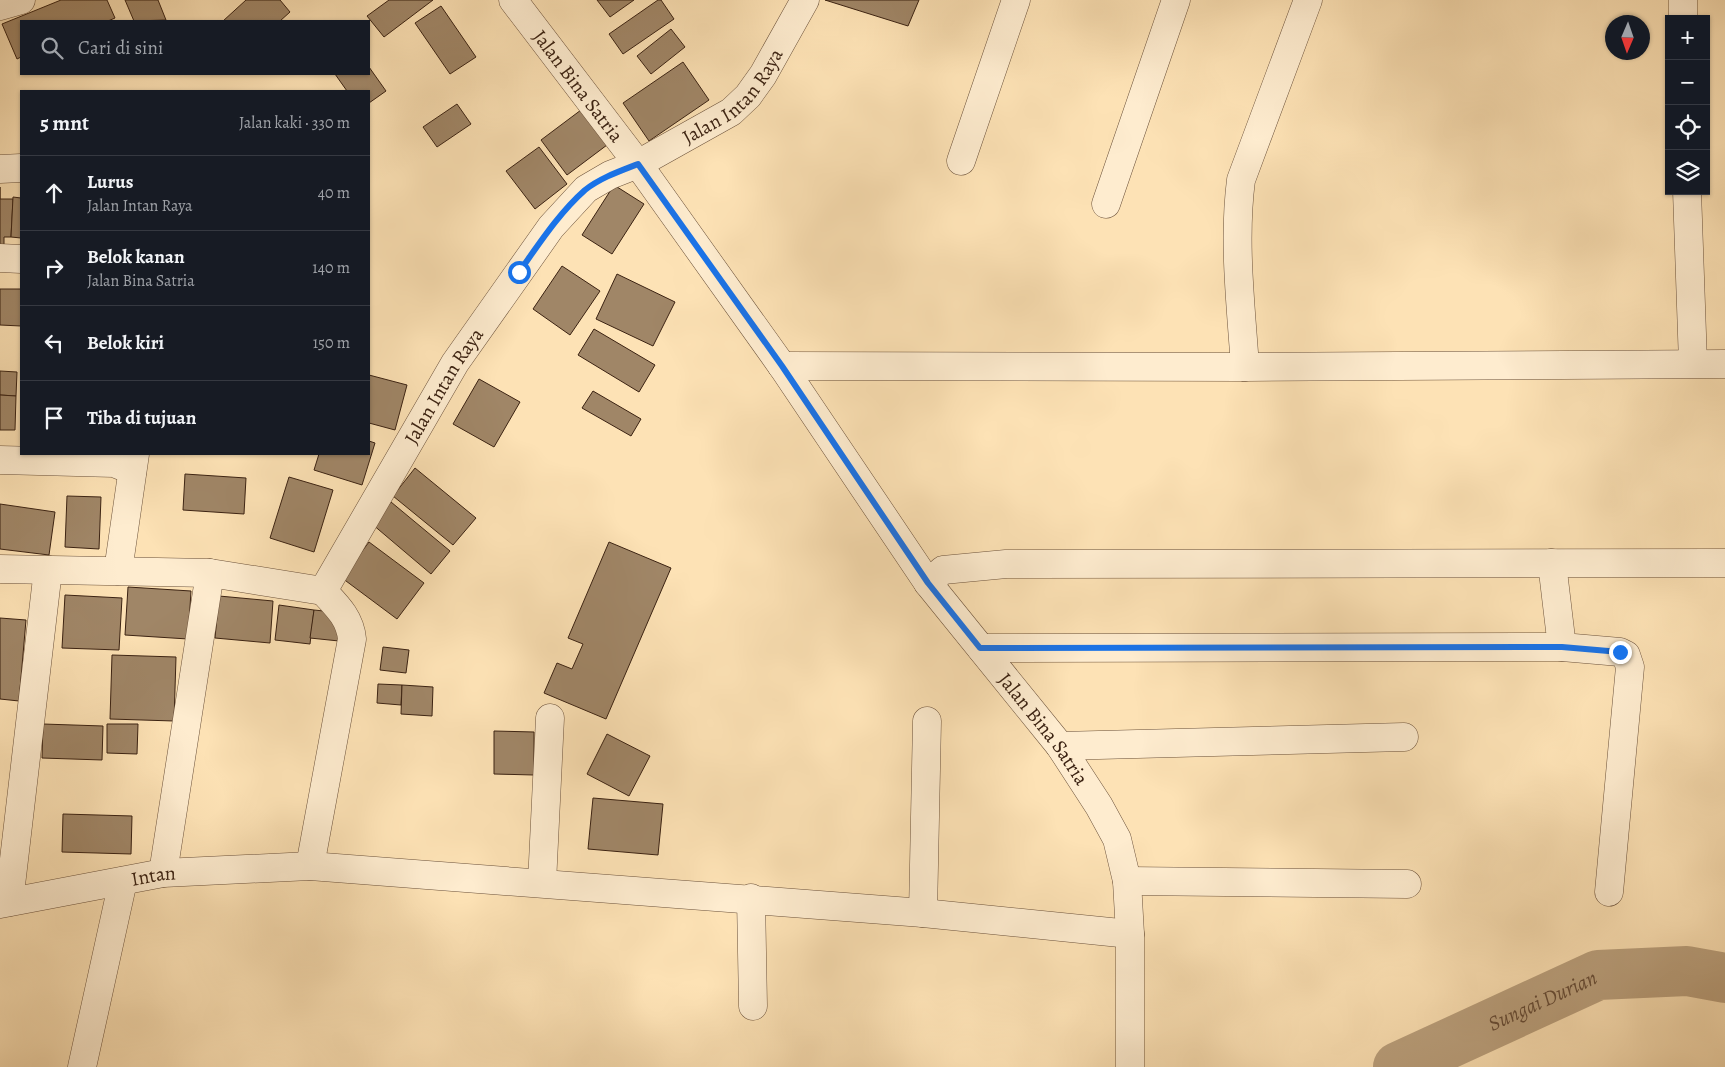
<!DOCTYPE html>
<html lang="id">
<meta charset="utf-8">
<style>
body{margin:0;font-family:Alegreya,serif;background:#20242c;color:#f1f3f6}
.controls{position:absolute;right:15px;top:15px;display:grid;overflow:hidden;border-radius:0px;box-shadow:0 1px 4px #0004}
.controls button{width:45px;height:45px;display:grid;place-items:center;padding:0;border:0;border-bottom:1px solid #363941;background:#171b24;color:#f1f3f6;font:25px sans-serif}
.compass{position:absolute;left:1605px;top:15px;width:45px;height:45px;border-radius:50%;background:#171b24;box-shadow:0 1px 4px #0004;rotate:182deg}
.stop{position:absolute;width:15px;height:15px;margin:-11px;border:4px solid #1a73e8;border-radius:50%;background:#fff}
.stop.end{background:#1a73e8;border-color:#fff;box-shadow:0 1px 5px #0008}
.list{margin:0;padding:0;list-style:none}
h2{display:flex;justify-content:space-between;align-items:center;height:65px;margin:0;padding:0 20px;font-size:21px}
h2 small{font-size:16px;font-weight:400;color:#9ea1a6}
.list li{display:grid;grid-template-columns:32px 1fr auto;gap:15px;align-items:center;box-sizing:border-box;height:75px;padding:0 20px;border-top:1px solid #363941}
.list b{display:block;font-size:19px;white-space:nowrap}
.list p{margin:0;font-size:16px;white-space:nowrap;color:#9ea1a6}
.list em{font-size:16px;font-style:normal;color:#9ea1a6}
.icon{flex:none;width:28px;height:28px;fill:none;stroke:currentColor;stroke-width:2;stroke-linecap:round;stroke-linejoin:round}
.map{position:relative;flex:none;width:1725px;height:1067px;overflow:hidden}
.search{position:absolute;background:#171b24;box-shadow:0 1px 4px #0004;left:20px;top:20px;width:350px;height:55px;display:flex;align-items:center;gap:12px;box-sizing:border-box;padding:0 18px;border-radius:0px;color:#9ea1a6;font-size:19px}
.panel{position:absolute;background:#171b24;box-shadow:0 1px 4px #0004;left:20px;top:90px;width:350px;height:365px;border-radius:0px}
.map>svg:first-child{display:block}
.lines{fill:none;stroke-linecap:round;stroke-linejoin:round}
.river{stroke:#bba17e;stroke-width:50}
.building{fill:#a08667;stroke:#3b2212}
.minor-casing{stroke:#6c523b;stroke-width:29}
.minor{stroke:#feeccf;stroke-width:28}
.route{stroke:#1a73e8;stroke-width:6}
.labels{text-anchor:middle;stroke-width:5;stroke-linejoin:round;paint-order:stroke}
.street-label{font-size:20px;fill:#3b2212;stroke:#feeccf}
.water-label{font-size:21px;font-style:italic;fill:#684e38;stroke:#feeccf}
</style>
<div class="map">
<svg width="1725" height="1067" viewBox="0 0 1725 1067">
<rect width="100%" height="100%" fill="#fde2b5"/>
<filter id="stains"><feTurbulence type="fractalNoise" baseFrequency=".004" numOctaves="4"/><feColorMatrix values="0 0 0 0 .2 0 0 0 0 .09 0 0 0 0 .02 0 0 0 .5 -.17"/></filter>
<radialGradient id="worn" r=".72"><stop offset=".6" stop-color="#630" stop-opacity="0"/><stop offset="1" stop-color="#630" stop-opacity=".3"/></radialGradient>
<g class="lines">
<path class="river" id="s1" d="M1398 1067 1598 975 1687 971 1725 978"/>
</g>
<g class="building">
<path d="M61 0H107L115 18 108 21H21V57L17 59 2 24Z"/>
<path d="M125 0H158L166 20 134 21Z"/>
<path d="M246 0H280L290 12 280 21H223Z"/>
<path d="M389 0H433L384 37 367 16Z"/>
<path d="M597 0H634L610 17Z"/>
<path d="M658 0H661L674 19 623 54 609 34Z"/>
<path d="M825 0H919L908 26Z"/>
<path d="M441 6 476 57 450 74 415 23Z"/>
<path d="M671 29 685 47 651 74 637 56Z"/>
<path d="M683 62 709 100 649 141 623 103Z"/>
<path d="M369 67 386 91 369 103V91H347L335 74H369Z"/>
<path d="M457 104 471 124 437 147 423 127Z"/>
<path d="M585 107 611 142 567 175 541 140Z"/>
<path d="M539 147 567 184 535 209 506 171Z"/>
<path d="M614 185 644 204 612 254 582 235Z"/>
<path d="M0 187V199H13L11 237H4V248H0Z"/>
<path d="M13 197 21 198V238L11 237Z"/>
<path d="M562 266 600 291 570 335 533 309Z"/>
<path d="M617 274 675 302 653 346 596 319Z"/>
<path d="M0 289H21V326L0 325Z"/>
<path d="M594 329 655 365 639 392 578 355Z"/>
<path d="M0 371 17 372 16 396 0 395Z"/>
<path d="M369 375 407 385 395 430 369 423Z"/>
<path d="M479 379 520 402 494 447 453 424Z"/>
<path d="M593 391 641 419 631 436 582 408Z"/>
<path d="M0 395 16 396 15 430H0Z"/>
<path d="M369 441 375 443 362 485 314 470 319 454H369Z"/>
<path d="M415 468 476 518 453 545 393 496Z"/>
<path d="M185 474 246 478 244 514 183 510Z"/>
<path d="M289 477 333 490 314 552 270 538Z"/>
<path d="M67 496 101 497 99 549 65 547Z"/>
<path d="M391 502 450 551 431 574 372 524Z"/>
<path d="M0 504 55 512 49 555 0 549Z"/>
<path d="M369 542 424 583 397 619 342 578Z"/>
<path d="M609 542 671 568 606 719 544 693 557 663 572 669 583 644 568 638Z"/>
<path d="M128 587 191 591 188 639 125 635Z"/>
<path d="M65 595 122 598 119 650 62 648Z"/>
<path d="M219 596 273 601 270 643 215 638Z"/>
<path d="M279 605 314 610 310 644 275 640Z"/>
<path d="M314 610 343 613 339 641 310 638Z"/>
<path d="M0 618 26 620 19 701 0 699Z"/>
<path d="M383 647 409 650 406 673 380 670Z"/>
<path d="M112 655 176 657 174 721 110 719Z"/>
<path d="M378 684 402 685 401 705 377 703Z"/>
<path d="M402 685 433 687 432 716 401 714Z"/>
<path d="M43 724 103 726 102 760 42 758Z"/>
<path d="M107 724H138L137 754 107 753Z"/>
<path d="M494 731 534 732V775L494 774Z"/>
<path d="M607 734 650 756 629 796 587 774Z"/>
<path d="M593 798 663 804 658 855 588 849Z"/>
<path d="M63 814 132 816 131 854 62 852Z"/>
</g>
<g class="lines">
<defs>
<g id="minor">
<path id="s2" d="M513 0 638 164 782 366 928 583 1060 746 1099 806 1117 839 1127 881 1130 934V1067"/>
<path d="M1683 0V19"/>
<path d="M0 6 21 0"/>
<path d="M961 161 1016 0"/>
<path d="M0 169 21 168"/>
<path d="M1687 191 1693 363"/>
<path d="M1106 204 1176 0"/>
<path d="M0 258 21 259"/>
<path d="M782 366 1245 367 1725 364"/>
<path d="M1245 367C1241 306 1233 242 1241 180L1308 0"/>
<path d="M0 460 114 463 129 469 132 472"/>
<path d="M1552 563 1562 647"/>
<path d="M0 569 210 573 323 591"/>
<path d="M118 571 135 454"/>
<path d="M928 583 943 570 1006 564 1725 563"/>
<path id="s3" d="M323 591 455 363 551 227 586 189 610 175 638 164 731 112 748 96 763 75 805 0"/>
<path d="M981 648 1562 647 1620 652 1626 655 1630 667 1609 892"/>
<path d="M1060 746 1404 737"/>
<path d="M310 866 352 639C350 618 337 606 323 591"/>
<path d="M163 873 210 573"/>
<path d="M1127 881 1407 884"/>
<path d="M542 883 550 718"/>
<path d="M751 898 753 1006"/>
<path d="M9 902 48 570"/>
<path id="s4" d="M0 904 163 873 310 866 923 913 1130 934"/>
<path d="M923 913 927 721"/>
<path d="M82 1067 123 881"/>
</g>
</defs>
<use href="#minor" class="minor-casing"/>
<use href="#minor" class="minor"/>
</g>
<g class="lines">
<path class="route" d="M519 272C539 244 559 213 585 190 600 178 620 171 638 164L782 366 928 583 980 648 1562 647 1620 652"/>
</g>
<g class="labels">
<g class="street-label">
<text dy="7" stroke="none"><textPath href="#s2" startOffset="108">Jalan Bina Satria</textPath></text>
<text dy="7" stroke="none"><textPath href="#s3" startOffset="658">Jalan Intan Raya</textPath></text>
<text dy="7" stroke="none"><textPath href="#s3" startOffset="238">Jalan Intan Raya</textPath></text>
<text dy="7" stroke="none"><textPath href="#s2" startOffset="902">Jalan Bina Satria</textPath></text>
<text dy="7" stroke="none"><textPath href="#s4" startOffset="156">Intan</textPath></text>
</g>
<g class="water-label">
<text dy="7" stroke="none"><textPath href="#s1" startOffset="159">Sungai Durian</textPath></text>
</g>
</g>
<rect width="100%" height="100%" filter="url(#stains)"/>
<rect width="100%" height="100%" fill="url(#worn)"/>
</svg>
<div class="controls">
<button>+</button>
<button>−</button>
<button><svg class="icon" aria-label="locate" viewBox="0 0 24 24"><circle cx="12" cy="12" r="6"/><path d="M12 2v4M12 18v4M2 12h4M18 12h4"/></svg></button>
<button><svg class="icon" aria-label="layers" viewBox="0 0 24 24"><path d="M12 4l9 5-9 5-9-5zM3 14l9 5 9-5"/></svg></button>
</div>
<svg class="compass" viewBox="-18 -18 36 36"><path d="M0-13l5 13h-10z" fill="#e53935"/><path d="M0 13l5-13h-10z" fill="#9ea1a6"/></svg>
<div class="stop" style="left:519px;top:272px"></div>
<div class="stop end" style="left:1620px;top:652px"></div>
<div class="search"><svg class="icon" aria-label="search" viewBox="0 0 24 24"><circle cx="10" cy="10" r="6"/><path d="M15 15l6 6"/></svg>Cari di sini</div>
<section class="panel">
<h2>5 mnt<small>Jalan kaki · 330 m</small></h2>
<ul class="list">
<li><svg class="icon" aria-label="ahead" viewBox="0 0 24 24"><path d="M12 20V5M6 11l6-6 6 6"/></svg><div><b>Lurus</b><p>Jalan Intan Raya</p></div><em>40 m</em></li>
<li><svg class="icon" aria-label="right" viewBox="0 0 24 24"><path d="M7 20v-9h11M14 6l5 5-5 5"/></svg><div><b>Belok kanan</b><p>Jalan Bina Satria</p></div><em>140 m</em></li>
<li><svg class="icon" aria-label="left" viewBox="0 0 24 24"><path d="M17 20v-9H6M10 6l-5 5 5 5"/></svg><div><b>Belok kiri</b></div><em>150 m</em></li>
<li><svg class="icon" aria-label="arrive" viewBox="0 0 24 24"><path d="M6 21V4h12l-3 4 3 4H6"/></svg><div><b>Tiba di tujuan</b></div></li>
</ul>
</section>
</div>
